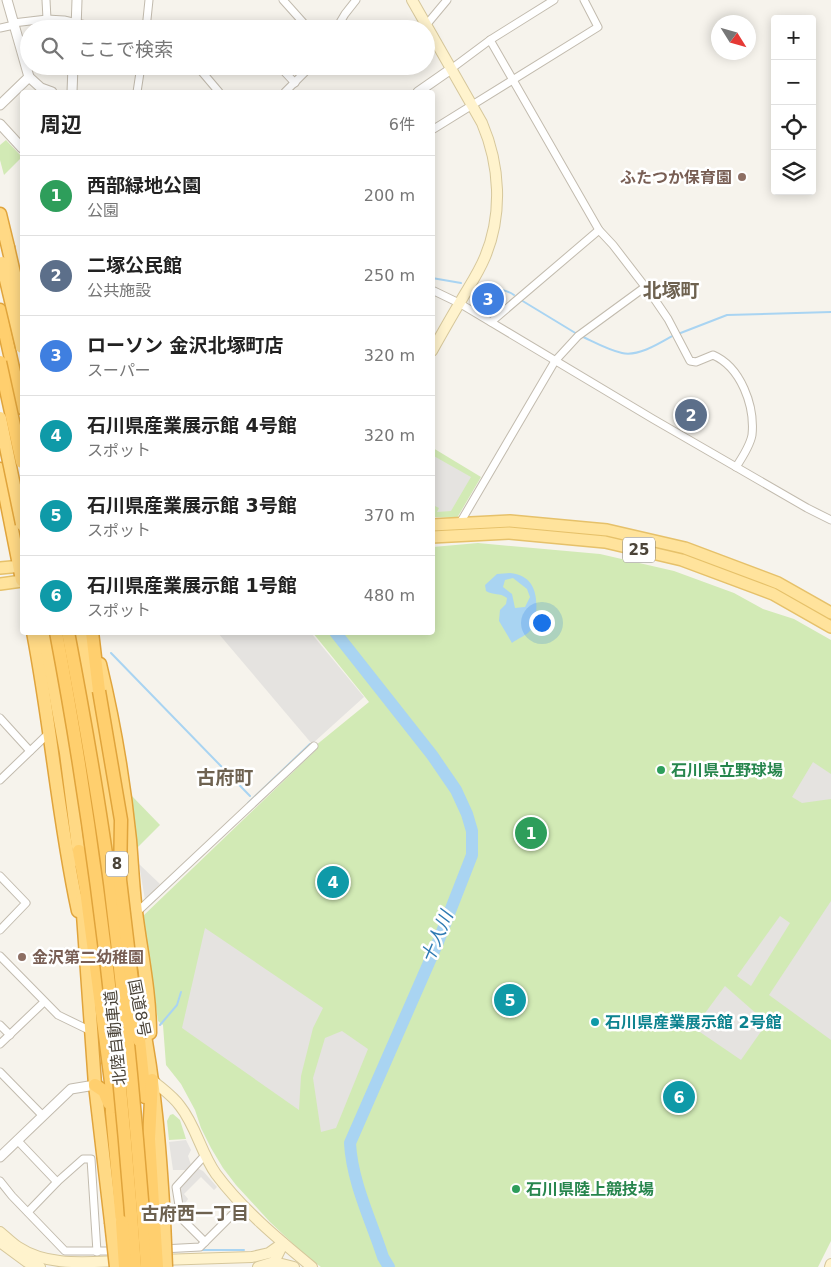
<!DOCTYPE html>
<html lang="ja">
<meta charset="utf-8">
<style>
body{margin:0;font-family:"DejaVu Sans","Noto Sans JP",sans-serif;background:#f2f2f2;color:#222}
.controls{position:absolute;right:15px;top:15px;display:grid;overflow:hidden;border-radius:5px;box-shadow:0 2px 12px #0003}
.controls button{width:45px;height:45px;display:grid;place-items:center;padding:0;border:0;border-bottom:1px solid #e0e0e0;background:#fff;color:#222;font:25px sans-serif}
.compass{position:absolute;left:711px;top:15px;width:45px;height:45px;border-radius:50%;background:#fff;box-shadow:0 2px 12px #0003;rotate:127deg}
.you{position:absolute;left:541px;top:622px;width:18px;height:18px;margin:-12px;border:4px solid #fff;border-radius:50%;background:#1a73e8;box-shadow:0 0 0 8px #1a73e833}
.badge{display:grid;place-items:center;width:32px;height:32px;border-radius:50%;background:#fc3f1d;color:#fff;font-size:16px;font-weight:700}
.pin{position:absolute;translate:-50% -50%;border:2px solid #fff;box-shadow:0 1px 5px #0006}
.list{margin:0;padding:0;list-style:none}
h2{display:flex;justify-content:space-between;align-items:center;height:65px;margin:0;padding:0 20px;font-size:21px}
h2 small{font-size:16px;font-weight:400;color:#767676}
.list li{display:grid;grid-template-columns:32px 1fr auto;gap:15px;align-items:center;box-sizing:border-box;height:80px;padding:0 20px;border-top:1px solid #e0e0e0}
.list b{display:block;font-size:19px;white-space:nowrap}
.list p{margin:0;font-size:16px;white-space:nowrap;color:#767676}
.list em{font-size:16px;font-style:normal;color:#767676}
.icon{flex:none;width:28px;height:28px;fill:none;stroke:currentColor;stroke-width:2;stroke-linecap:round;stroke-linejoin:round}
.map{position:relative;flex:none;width:831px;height:1267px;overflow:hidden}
.search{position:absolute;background:#fff;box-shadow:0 2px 12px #0003;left:20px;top:20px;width:415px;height:55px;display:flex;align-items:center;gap:12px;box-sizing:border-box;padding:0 18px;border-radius:28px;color:#767676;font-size:19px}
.panel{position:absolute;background:#fff;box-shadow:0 2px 12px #0003;left:20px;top:90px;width:415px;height:545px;border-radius:5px}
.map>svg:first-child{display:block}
.green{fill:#d2eab5}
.parking{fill:#e5e3e0}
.water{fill:#a9d4f2;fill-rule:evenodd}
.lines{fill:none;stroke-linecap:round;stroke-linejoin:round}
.stream{stroke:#a9d4f2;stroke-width:2}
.river{stroke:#a9d4f2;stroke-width:12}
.minor-casing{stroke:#c2bbae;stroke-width:9}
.tertiary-casing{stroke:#c2bbae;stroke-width:11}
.secondary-casing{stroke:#d6c79b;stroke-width:12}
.primary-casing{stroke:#e6c16a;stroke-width:14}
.trunk-casing{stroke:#e0a43c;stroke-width:15}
.motorway-casing{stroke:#e0a43c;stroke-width:15}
.minor{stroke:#fff;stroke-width:7}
.tertiary{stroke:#fff;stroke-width:9}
.secondary{stroke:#fff3cd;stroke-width:10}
.primary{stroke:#ffe39c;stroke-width:11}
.trunk{stroke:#ffd985;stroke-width:12}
.motorway{stroke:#ffcf6e;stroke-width:12}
.trunk-bridge-casing{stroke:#e0a43c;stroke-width:15;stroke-linecap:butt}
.motorway-bridge-casing{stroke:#e0a43c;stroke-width:15;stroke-linecap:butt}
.trunk-bridge{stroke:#ffd985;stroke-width:12}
.motorway-bridge{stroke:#ffcf6e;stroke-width:12}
.education-dot{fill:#8d6e63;stroke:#fff;stroke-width:2}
.leisure-dot{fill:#2e9e5b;stroke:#fff;stroke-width:2}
.culture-dot{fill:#0f9aa8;stroke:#fff;stroke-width:2}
.labels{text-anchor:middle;stroke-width:5;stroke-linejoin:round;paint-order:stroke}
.shield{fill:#fff;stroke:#817c74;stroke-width:1}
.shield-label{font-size:15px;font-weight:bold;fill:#4b4439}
.education-label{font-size:16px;font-weight:bold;fill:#785e54;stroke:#fff;text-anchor:end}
.leisure-label{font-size:16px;font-weight:bold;fill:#27864d;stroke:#fff;text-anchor:start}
.street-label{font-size:16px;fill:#4b4439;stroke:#fff}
.culture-label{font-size:16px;font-weight:bold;fill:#0d838f;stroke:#fff;text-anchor:start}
.water-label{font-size:18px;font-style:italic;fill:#2e7ab2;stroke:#fff}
.neighbourhood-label{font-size:18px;font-weight:bold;fill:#6e6250;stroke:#fff}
.quarter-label{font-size:19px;font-weight:bold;fill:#6e6250;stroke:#fff}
</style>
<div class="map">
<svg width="831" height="1267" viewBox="0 0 831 1267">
<rect width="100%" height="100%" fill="#f6f3ec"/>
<g class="green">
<path d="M6 140 22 157 4 175 0 160V145Z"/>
<path d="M433 448 481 477 457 518 433 517V512L435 508 433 506Z"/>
<path d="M478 543 600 554 674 571 734 593 763 609 794 619 831 640V1241L818 1267H321L306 1256 270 1222 236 1185 223 1168 211 1148 201 1128 195 1110 181 1084 166 1065 163 1025 158 1021 143 916 317 749 315 746 369 702 313 633 432 632 433 547Z"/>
<path d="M130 794 160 825 137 848Z"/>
<path d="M173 1114 180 1120 186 1139 169 1140 167 1121 170 1115Z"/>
</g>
<g class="parking">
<path d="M432 455 471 477 451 511 437 512 439 508 433 505Z"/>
<path d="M218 633H311L364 697 312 744Z"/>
<path d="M813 762 831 774V799L802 803 792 797Z"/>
<path d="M139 864 160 884 145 900Z"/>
<path d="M831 901V1040L769 995Z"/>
<path d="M780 916 790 923 751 986 737 976Z"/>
<path d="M205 928 323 1008 313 1028 301 1076 299 1110 182 1028Z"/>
<path d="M725 986 767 1023 741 1060 694 1028Z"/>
<path d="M342 1031 368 1049 336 1128 321 1132 313 1078 325 1038Z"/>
<path d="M186 1140 191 1150 188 1156 191 1165 187 1170H173L169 1142Z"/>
<path d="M197 1168 203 1171 217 1187 214 1190 201 1177 184 1194 188 1199 184 1205 192 1213 186 1220 183 1217 180 1185Z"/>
</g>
<path class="water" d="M510 573C533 575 538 593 536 613 535 619 534 627 529 632 525 636 517 639 512 643L499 621 500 610 506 604 507 598C499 592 494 596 486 591L485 585 497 574ZM513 578 527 589 530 597 525 607 515 608 512 594 503 587 505 580Z"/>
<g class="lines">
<g class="stream">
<path d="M432 278 461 283"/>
<path d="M481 288C493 289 504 288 514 295"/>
<path d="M521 300 577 334"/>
<path d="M678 334 727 315 831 312"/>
<path d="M581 336C594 342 608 350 622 353 638 357 660 343 674 335"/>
<path d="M111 653 250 796"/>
<path d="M248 803 310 744"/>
<path d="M160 1025 177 1005 181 992"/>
<path d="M199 1250H244"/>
</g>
<path class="river" d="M335 632 432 755 456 790 467 814 472 831V855L438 942 350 1143C352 1182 371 1220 383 1257L389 1267"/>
<defs>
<g id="minor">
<path d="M46 0 47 19"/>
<path d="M283 0 309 29"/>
<path d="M13 23 47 19 64 20 103 29"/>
<path d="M427 24 447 0"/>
<path d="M0 28 14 25"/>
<path d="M146 29 149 0"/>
<path d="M336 29 345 14 356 0"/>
<path d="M490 40 599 230 613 245 653 297 668 319 690 361 696 362 713 355C741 367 755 406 752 435 750 446 742 458 736 467"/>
<path d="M197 66 219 92"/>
<path d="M279 66 295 83"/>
<path d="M451 69 490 40 554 0"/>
<path d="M137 92 141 66"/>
<path d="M285 92 311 66"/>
<path d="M432 130 598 27 584 0"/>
<path d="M432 290 459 303 653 419 807 508 831 520"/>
<path d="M491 322 599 230"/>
<path d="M460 523 555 361 578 336 645 287"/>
<path d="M0 718 30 751"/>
<path d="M0 780 50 732"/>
<path d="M0 876 26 903 0 930"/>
<path d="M136 913 314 746"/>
<path d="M0 956 58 1015 91 1031"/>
<path d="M0 1025 10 1035"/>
<path d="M0 1044 44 1002"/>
<path d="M0 1072 43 1116"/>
<path d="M17 1140 57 1182 28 1212"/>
<path d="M0 1181 12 1196 65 1251H116"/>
<path d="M57 1182 83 1159H91L97 1252"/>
<path d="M205 1242 181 1218 176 1187 206 1154"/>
<path d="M162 1249 200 1247 243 1204"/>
</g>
<g id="tertiary">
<path d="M76 29 77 0"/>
<path d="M29 77 41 88 52 92"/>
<path d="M72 92 73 66"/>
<path d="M418 92 451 69"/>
<path d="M0 105 29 77 7 0"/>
<path d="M0 124 22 148"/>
<path d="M0 1157 71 1089 95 1085"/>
</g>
<g id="secondary">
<path d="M412 0 482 123C500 165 503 214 485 257 478 274 468 288 459 304 450 319 441 335 432 351"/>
<path d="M152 1080C161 1088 173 1096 180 1106 196 1126 201 1153 216 1174 242 1209 278 1239 312 1267"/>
<path d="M0 1232C6 1237 12 1243 18 1247 48 1267 87 1262 121 1261"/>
<path d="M0 1242 27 1262 40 1267"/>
<path d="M160 1260 252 1257 269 1253 283 1243"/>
<path d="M274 1262 294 1267"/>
<path d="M258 1267 274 1262 283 1244"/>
<path d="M830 1267 831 1264"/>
</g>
<g id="primary">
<path d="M432 525 510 521 607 530 685 548 778 583 831 613"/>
<path d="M432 537 509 533 605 542 682 560 773 594 831 627"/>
<path d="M0 568 22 566"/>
<path d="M0 584 22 581"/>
</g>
<g id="trunk">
<path d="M0 214 8 247"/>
<path d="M0 469 22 580"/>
<path d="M33 632C51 725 58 819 78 911"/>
<path d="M44 632 66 753 80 862"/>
<path d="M81 632 116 855"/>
<path d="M100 664C114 722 124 781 130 840 132 864 133 888 136 912 141 952 150 992 150 1033"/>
<path d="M82 900 95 1085 111 1222"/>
<path d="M141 1015C155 1083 160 1151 164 1220"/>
</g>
<g id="motorway">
<path d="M0 310 22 408"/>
<path d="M92 632 99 691"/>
<path d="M79 851 86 890 111 1082 112 1113 122 1222"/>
<path d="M139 1040 145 1097"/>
<path d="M152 1080 149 1139 154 1221"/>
<path d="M95 1085 104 1091 109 1103"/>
</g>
</defs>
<use href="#minor" class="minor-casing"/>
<use href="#tertiary" class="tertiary-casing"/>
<use href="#secondary" class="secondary-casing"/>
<use href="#primary" class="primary-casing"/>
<use href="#trunk" class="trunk-casing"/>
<use href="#motorway" class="motorway-casing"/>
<use href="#minor" class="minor"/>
<use href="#tertiary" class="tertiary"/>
<use href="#secondary" class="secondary"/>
<use href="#primary" class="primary"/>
<use href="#trunk" class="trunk"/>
<use href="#motorway" class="motorway"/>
<defs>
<g id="trunk-bridge">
<path d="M8 247 22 308"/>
<path d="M2 263 22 347"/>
<path d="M0 418 22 524"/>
<path d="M164 1220 166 1267"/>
<path d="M111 1222 116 1267"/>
</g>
<g id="motorway-bridge">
<path d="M0 362 22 462"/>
<path d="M56 632C96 842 120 1054 135 1267"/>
<path d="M68 632C84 716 99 799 110 883 126 1011 138 1139 147 1267"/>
<path d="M99 691 121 820 120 880 139 1040"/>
<path d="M154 1221 157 1267"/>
<path d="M122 1222 125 1267"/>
</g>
</defs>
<use href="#trunk-bridge" class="trunk-bridge-casing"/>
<use href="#motorway-bridge" class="motorway-bridge-casing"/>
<use href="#trunk-bridge" class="trunk-bridge"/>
<use href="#motorway-bridge" class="motorway-bridge"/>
</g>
<g class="education-dot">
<circle cx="742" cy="177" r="5"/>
<circle cx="22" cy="957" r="5"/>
</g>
<g class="leisure-dot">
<circle cx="661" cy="770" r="5"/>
<circle cx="516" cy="1189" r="5"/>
</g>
<circle class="culture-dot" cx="595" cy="1022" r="5"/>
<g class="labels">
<g class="shield">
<rect x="623" y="537.5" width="32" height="25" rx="4"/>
<rect x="106" y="851.5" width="22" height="25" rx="4"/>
</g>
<g class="shield-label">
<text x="639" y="555">25</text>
<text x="117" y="869">8</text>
</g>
<g class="education-label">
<text x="732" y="183">ふたつか保育園</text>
<text x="32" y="963" text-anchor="start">金沢第二幼稚園</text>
</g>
<g class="leisure-label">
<text x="671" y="776">石川県立野球場</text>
<text x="526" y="1195">石川県陸上競技場</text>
</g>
<g class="street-label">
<text transform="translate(140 1008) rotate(79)" y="6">国道8号</text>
<text transform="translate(115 1038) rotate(-96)" y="6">北陸自動車道</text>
</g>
<g class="culture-label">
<text x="605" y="1028">石川県産業展示館 2号館</text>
</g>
<g class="water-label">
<text transform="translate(437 937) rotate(-67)" y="6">十人川</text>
</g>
<g class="neighbourhood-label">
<text x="195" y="1220">古府西一丁目</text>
</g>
<g class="quarter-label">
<text x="671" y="297">北塚町</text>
<text x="225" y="784">古府町</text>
</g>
</g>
</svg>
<div class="controls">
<button>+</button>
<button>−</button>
<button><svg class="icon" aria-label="locate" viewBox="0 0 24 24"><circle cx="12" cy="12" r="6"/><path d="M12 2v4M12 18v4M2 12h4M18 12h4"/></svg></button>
<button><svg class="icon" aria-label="layers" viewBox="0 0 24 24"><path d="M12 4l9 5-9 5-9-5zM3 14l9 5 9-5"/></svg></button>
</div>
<svg class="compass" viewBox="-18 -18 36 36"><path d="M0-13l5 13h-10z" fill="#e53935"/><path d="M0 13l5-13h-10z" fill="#767676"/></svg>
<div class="you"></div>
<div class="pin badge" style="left:531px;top:833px;background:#2e9e5b">1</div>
<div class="pin badge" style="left:691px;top:415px;background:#5c6f8a">2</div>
<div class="pin badge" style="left:488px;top:299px;background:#3f7fe0">3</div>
<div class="pin badge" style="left:333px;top:882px;background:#0f9aa8">4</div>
<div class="pin badge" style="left:510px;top:1000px;background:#0f9aa8">5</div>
<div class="pin badge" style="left:679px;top:1097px;background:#0f9aa8">6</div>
<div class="search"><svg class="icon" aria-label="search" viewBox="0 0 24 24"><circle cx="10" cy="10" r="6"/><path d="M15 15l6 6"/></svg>ここで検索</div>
<section class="panel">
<h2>周辺<small>6件</small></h2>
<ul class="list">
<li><span class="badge" style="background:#2e9e5b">1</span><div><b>西部緑地公園</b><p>公園</p></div><em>200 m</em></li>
<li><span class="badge" style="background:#5c6f8a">2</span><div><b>二塚公民館</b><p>公共施設</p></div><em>250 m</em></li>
<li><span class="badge" style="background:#3f7fe0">3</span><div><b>ローソン 金沢北塚町店</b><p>スーパー</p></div><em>320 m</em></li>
<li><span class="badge" style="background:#0f9aa8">4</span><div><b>石川県産業展示館 4号館</b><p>スポット</p></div><em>320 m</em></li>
<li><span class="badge" style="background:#0f9aa8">5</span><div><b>石川県産業展示館 3号館</b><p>スポット</p></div><em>370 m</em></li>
<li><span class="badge" style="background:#0f9aa8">6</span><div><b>石川県産業展示館 1号館</b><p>スポット</p></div><em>480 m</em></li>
</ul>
</section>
</div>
